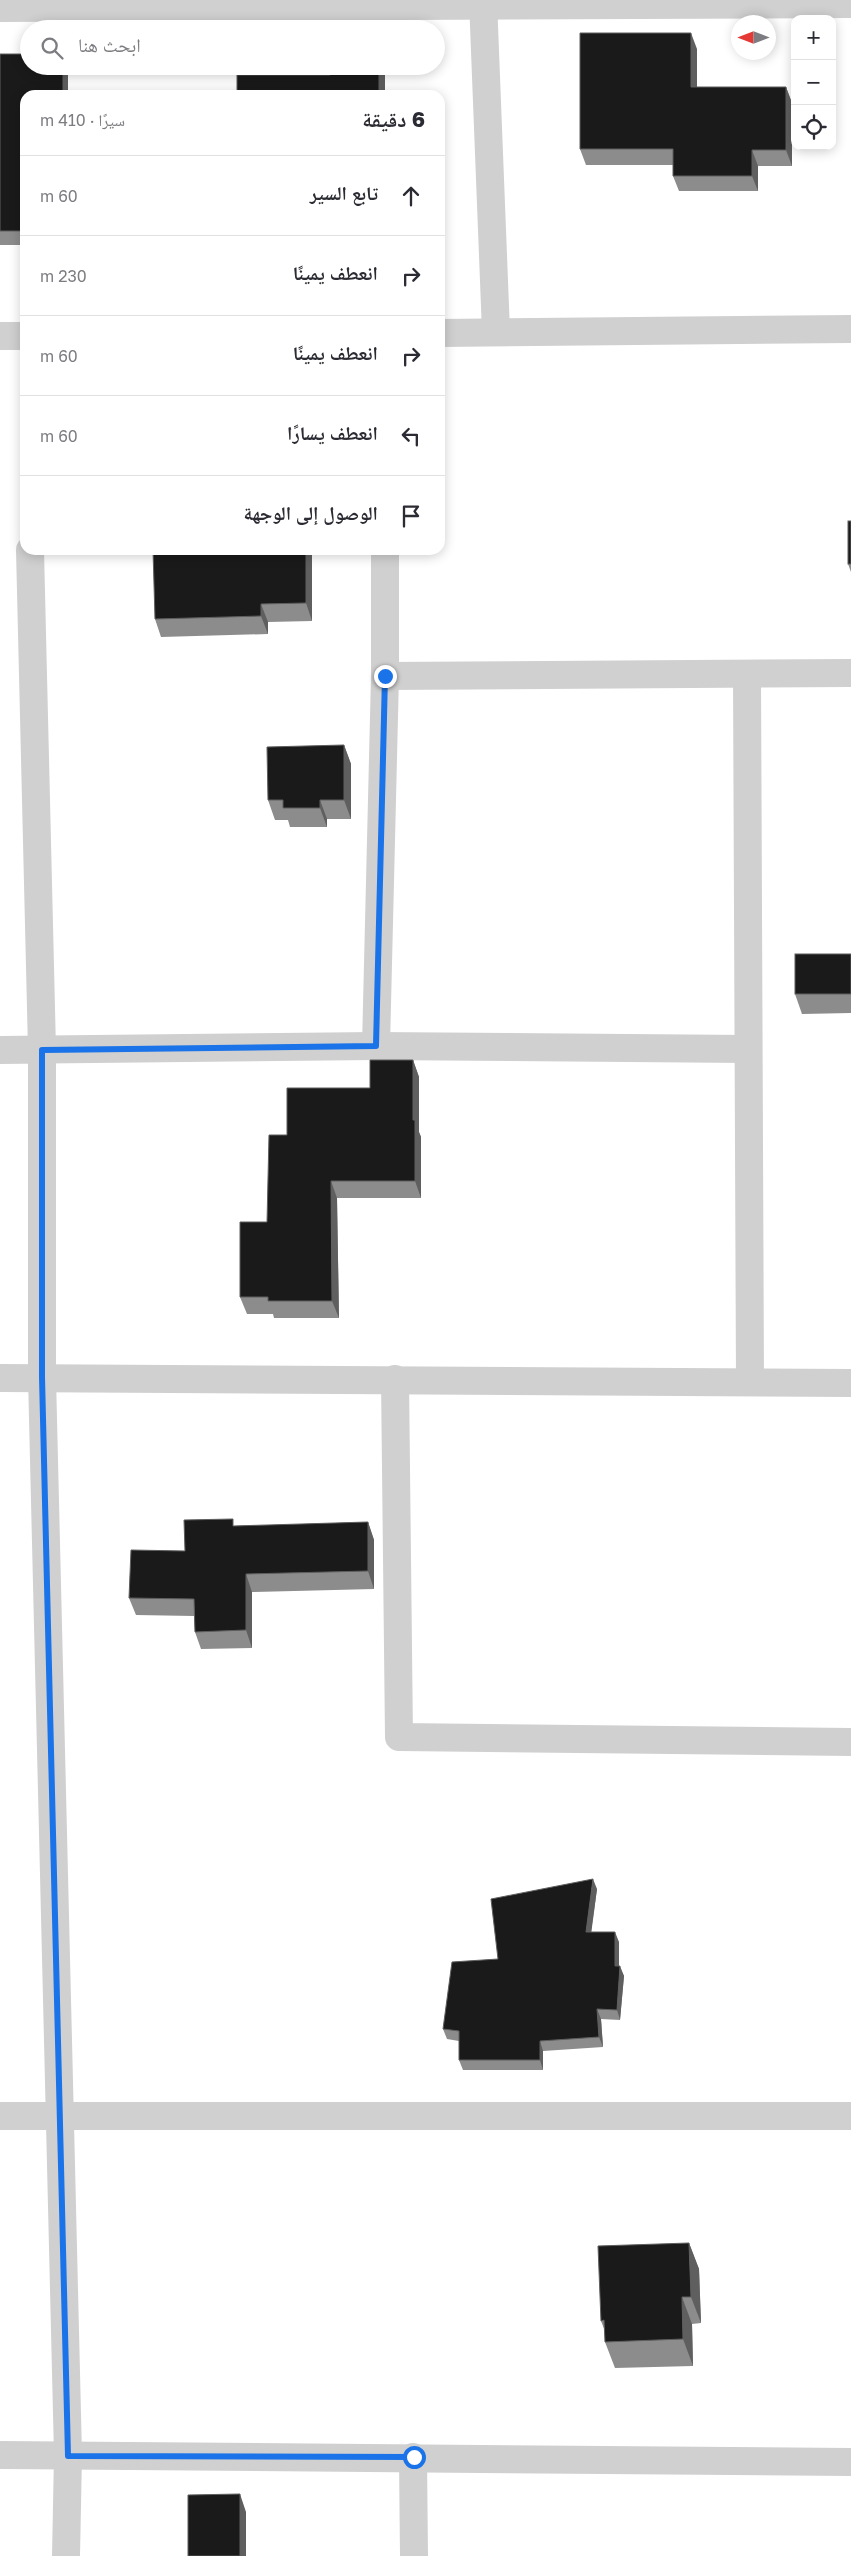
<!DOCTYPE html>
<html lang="ar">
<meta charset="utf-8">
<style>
body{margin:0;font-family:"Golos Text","Noto Naskh Arabic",sans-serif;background:#f7f7f7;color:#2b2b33;direction:rtl}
.controls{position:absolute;right:15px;top:15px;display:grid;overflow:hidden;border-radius:10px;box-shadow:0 2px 12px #0003}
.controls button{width:45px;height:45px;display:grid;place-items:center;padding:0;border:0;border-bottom:1px solid #e1e1e2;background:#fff;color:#2b2b33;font:25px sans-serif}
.compass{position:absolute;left:731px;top:15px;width:45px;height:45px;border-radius:50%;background:#fff;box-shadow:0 2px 12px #0003;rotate:270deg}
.stop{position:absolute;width:15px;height:15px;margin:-11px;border:4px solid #1a73e8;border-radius:50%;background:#fff}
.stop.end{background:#1a73e8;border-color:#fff;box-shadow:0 1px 5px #0008}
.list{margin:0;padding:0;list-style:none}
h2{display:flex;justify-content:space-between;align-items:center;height:65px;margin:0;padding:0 20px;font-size:21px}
h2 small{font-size:16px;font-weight:400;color:#7c7c81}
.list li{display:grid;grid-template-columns:32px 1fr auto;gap:15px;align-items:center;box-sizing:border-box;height:80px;padding:0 20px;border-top:1px solid #e1e1e2}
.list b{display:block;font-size:19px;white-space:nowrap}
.list em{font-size:16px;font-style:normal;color:#7c7c81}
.icon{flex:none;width:28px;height:28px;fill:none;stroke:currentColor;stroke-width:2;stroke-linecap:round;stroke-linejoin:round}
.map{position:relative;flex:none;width:851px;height:2556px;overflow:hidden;direction:ltr}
.search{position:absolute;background:#fff;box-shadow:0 2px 12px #0003;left:20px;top:20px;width:425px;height:55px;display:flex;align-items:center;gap:12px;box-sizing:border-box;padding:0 18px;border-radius:28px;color:#7c7c81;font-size:19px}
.panel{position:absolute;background:#fff;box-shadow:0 2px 12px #0003;left:20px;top:90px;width:425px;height:465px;border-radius:15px;direction:rtl}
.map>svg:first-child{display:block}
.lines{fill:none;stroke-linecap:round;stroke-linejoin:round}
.minor{stroke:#d0d0d0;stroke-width:28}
.wall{fill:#8c8c8c}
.shaded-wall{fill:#5f5f5f}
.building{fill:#1a1a1a;stroke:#5f5f5f}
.route{stroke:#1a73e8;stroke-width:6}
</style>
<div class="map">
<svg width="851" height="2556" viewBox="0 0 851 2556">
<rect width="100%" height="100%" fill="#fff"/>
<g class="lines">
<g class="minor">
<path d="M 483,0 L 496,332"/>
<path d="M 0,8 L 851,4"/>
<path d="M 440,333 L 851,329"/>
<path d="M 0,336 L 25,336"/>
<path d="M 30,550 L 42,1050 L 42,1377 L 68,2455 L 66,2556"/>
<path d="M 747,674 L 750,1382"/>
<path d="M 385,676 L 851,673"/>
<path d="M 376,1046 L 385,676 L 385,550"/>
<path d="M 0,1050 L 376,1046 L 748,1049"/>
<path d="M 0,1378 L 851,1383"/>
<path d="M 395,1379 L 399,1737 L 851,1742"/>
<path d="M 0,2116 L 851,2116"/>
<path d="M 0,2455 L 851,2462"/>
<path d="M 413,2457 L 414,2556"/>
</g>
</g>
<g class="wall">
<path d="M 697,49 L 697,87 L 786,87 L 792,103 L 792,166 L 758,166 L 758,191 L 679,191 L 673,176 L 673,165 L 586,165 L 580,149 Z"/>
<path d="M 0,54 L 68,68 L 68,95 L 25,95 L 25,245 L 0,245 Z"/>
<path d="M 851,521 L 851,572 L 848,564 Z"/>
<path d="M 312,550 L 312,621 L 268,622 L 268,634 L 161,637 L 155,619 Z"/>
<path d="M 344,745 L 351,764 L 351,819 L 327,819 L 327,827 L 290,827 L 288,820 L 275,820 L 268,800 Z"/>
<path d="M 851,954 L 851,1013 L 802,1014 L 795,994 Z"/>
<path d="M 413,1060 L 419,1077 L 419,1132 L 421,1137 L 421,1198 L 337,1198 L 339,1318 L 274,1318 L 273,1314 L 247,1314 L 240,1297 L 267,1222 L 287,1135 L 370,1088 Z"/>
<path d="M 368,1522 L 374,1540 L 374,1589 L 252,1592 L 252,1648 L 201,1649 L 195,1632 L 194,1616 L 136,1615 L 129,1598 L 185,1551 L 236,1526 Z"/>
<path d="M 597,1889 L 591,1932 L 619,1942 L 619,1966 L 624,1976 L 620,2020 L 601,2019 L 603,2047 L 543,2051 L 543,2070 L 463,2070 L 459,2060 L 459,2041 L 447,2039 L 443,2029 L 498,1959 Z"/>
<path d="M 689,2243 L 699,2269 L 701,2323 L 692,2324 L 693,2366 L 615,2368 L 605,2342 L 605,2331 L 601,2321 Z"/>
</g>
<g class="shaded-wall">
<path d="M 691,33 L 697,49 L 697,103 L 691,87 Z"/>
<path d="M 63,66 L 67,66 L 68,68 L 68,95 L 63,95 Z"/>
<rect x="379" y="66" width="6" height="29"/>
<path d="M 786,87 L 792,103 L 792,166 L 786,150 Z"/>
<path d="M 752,150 L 758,166 L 758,191 L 752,176 Z"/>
<path d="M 306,550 L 312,550 L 312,621 L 306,603 Z"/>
<path d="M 261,604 L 268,622 L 268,634 L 261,616 Z"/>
<path d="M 344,745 L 351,764 L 351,819 L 344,800 Z"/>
<path d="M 320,800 L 327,819 L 327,827 L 320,808 Z"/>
<path d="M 413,1060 L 419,1077 L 419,1132 L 421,1137 L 421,1198 L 415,1181 L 413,1120 Z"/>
<path d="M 331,1181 L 337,1198 L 339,1318 L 332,1301 Z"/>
<path d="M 368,1522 L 374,1540 L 374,1589 L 368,1571 Z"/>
<path d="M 246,1574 L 252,1592 L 252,1648 L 246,1630 Z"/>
<path d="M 593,1879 L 597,1889 L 590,1942 L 586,1932 Z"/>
<path d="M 615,1932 L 619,1942 L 619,1976 L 615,1966 Z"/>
<path d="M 620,1966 L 624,1976 L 620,2020 L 617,2010 Z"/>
<path d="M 597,2009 L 601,2019 L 603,2047 L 599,2037 Z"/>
<path d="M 540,2041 L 543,2051 L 543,2070 L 540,2060 Z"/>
<path d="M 689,2243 L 699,2269 L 701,2323 L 691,2297 Z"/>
<path d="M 682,2297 L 692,2324 L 693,2366 L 683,2339 Z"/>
<path d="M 240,2494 L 246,2512 L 246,2556 L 240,2556 Z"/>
</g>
<g class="building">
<path d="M 580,33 L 691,33 L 691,87 L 786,87 L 786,150 L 752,150 L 752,176 L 673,176 L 673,149 L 580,149 Z"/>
<path d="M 0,54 L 29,54 L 29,66 L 63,66 L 63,95 L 25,95 L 25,231 L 0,231 Z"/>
<path d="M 330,66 L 379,66 L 379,95 L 237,95 L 237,75 L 330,75 Z"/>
<rect x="848" y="521" width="3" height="43"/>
<path d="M 153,550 L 306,550 L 306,603 L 261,604 L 261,616 L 155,619 Z"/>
<path d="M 344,745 L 344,800 L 320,800 L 320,808 L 283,808 L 283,800 L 268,800 L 267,747 Z"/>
<rect x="795" y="954" width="56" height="40"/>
<path d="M 370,1060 L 413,1060 L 413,1120 L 415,1120 L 415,1181 L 331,1181 L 332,1301 L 268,1301 L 268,1297 L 240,1297 L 240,1222 L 267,1222 L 269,1135 L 287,1135 L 287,1088 L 370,1088 Z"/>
<path d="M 233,1519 L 233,1526 L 368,1522 L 368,1571 L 246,1574 L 246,1630 L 195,1632 L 194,1599 L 129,1598 L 131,1550 L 185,1551 L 184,1520 Z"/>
<path d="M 593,1879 L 586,1932 L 615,1932 L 615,1966 L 620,1966 L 617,2010 L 597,2009 L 599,2037 L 540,2041 L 540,2060 L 459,2060 L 459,2031 L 443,2029 L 452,1962 L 498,1959 L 491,1899 Z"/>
<path d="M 689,2243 L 691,2297 L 682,2297 L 683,2339 L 605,2342 L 604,2320 L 601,2321 L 598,2246 Z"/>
<path d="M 240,2494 L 240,2556 L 188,2556 L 188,2495 Z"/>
</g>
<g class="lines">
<path class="route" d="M 385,676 L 376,1046 L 42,1050 L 42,1377 L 68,2456 L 414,2457"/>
</g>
</svg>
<div class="controls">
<button>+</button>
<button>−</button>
<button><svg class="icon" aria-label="locate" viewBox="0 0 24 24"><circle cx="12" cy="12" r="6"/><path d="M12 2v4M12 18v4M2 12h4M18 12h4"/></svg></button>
</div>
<svg class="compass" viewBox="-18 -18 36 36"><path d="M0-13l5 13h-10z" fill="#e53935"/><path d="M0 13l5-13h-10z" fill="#7c7c81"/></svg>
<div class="stop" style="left:414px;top:2457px"></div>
<div class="stop end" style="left:385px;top:676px"></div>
<div class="search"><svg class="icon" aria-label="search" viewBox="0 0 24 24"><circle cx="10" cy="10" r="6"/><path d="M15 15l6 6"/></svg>ابحث هنا</div>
<section class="panel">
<h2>6 دقيقة<small>سيرًا · 410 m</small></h2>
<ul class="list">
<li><svg class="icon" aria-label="ahead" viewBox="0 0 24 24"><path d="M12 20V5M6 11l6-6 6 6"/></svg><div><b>تابع السير</b></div><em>60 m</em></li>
<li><svg class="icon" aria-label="right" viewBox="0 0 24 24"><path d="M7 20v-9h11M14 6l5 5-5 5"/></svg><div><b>انعطف يمينًا</b></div><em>230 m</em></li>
<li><svg class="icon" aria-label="right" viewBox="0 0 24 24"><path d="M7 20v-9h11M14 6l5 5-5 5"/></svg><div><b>انعطف يمينًا</b></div><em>60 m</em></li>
<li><svg class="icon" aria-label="left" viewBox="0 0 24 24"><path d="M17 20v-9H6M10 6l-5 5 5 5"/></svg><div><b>انعطف يسارًا</b></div><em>60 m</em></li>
<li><svg class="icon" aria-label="arrive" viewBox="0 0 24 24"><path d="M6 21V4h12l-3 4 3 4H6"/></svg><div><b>الوصول إلى الوجهة</b></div></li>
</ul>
</section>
</div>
